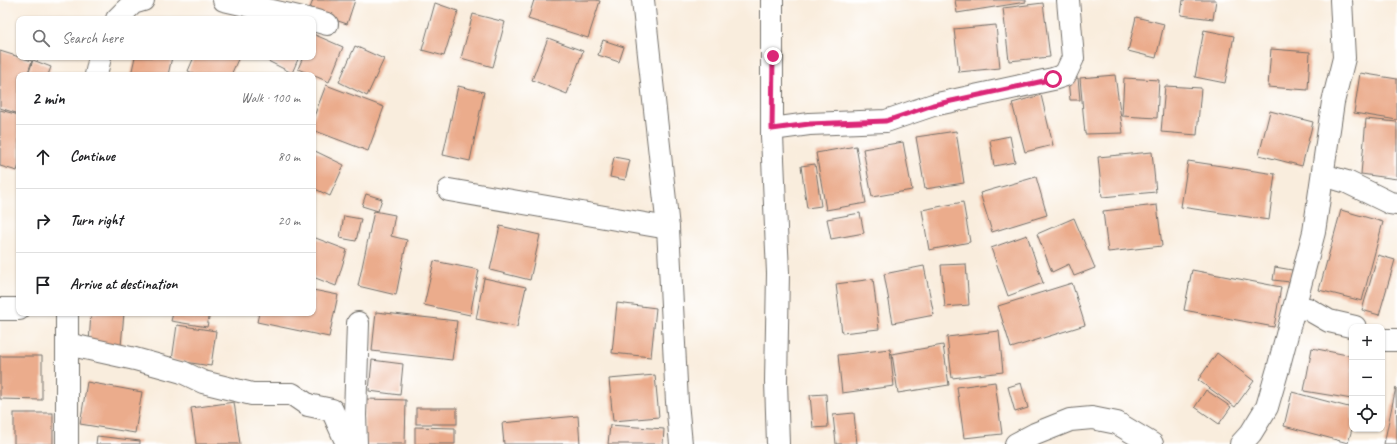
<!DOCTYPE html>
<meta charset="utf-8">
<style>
body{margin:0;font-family:Caveat,sans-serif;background:#f6f6f6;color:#202124}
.controls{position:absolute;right:12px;bottom:12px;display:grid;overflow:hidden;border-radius:8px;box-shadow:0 1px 3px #0004}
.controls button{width:36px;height:36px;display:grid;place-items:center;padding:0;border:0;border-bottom:1px solid #e0e0e0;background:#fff;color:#202124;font:20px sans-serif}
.stop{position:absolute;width:12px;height:12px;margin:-9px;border:3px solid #db2777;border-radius:50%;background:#fff}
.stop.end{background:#db2777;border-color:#fff;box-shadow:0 1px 4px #0008}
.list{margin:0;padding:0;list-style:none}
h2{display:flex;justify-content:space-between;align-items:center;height:52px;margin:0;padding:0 16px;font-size:17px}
h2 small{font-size:13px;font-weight:400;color:#757577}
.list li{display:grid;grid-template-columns:26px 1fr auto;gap:12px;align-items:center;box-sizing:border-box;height:64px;padding:0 16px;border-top:1px solid #e0e0e0}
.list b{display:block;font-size:15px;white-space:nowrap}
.list em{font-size:13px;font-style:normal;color:#757577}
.icon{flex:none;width:22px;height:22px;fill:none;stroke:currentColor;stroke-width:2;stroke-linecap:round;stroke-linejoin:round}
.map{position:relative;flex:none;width:1397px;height:444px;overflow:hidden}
.search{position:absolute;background:#fff;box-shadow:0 1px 3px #0004;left:16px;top:16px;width:300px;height:44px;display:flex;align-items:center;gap:10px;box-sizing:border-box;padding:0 14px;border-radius:8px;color:#757577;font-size:15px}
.panel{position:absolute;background:#fff;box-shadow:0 1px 3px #0004;left:16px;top:72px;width:300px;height:244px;border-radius:8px}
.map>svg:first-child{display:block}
.building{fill:#ebac8c}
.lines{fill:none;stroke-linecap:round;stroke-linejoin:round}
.minor-casing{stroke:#736f69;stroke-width:24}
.minor{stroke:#fff;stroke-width:22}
.route{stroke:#db2777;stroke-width:5}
</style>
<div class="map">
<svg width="1397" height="444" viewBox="0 0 1397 444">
<rect width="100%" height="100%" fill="#fff"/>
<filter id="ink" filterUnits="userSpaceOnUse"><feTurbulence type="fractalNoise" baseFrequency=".025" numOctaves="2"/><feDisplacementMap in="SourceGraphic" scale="8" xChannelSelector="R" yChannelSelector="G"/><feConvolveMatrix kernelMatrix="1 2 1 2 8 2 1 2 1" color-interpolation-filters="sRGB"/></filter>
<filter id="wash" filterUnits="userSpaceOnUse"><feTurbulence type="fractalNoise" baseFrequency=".012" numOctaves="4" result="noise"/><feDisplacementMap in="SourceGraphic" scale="16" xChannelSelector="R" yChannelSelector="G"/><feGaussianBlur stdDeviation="0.9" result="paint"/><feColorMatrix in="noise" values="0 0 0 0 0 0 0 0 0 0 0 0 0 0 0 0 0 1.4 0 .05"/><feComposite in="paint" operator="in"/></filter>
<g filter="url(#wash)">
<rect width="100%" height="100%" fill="#f9eddd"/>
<g id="blocks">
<g class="building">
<path d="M 313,0 L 355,0 L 347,24 L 309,11 Z"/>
<path d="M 534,0 L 596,0 L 600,1 L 588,38 L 528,19 Z"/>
<path d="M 955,0 L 1026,0 L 1026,2 L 957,13 Z"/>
<path d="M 1183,0 L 1216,0 L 1213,19 L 1181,15 Z"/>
<path d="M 435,3 L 458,11 L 444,56 L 422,50 Z"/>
<path d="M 1043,3 L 1050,57 L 1009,61 L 1003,8 Z"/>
<path d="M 473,14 L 505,22 L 493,67 L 461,58 Z"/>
<path d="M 1136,17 L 1164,24 L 1156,58 L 1128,51 Z"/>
<path d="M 996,25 L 1000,68 L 959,72 L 954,29 Z"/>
<path d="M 1204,30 L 1234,36 L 1225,83 L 1195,77 Z"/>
<path d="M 313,34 L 343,47 L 329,82 L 298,69 L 303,57 L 313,57 Z"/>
<path d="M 548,38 L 583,51 L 567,94 L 532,80 Z"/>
<path d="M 603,40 L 624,47 L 619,62 L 598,55 Z"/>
<path d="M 355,46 L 384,59 L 367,96 L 339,82 Z"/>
<path d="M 1271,49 L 1310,52 L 1308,90 L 1268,87 Z"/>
<path d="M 0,51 L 32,61 L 27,75 L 19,75 L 19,114 L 0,108 Z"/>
<path d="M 135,57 L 172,57 L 168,75 L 131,75 Z"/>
<path d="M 194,57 L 239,57 L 231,75 L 197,75 L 188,71 Z"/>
<path d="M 270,57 L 299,57 L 292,73 L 268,61 Z"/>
<path d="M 33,60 L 51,67 L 48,75 L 28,75 Z"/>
<path d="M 1360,73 L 1397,79 L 1397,120 L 1354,113 Z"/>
<path d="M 1115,75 L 1123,133 L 1085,134 L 1080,78 Z"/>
<path d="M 1078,78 L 1080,100 L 1070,100 L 1068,79 Z"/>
<path d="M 1124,78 L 1159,80 L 1157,118 L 1122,116 Z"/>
<path d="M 326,85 L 384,107 L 368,151 L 313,130 L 313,119 Z"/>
<path d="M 458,86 L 484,92 L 470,161 L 443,155 Z"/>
<path d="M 1165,86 L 1201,88 L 1197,135 L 1161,132 Z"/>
<path d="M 1041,95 L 1053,145 L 1025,152 L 1012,103 Z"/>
<path d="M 0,110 L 19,115 L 19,165 L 17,171 L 0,166 Z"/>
<path d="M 1270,111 L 1313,122 L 1302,166 L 1259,155 Z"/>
<path d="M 1366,119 L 1397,122 L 1397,179 L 1361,174 Z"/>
<path d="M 956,131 L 964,183 L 925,189 L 916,137 Z"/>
<path d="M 1010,136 L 1015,162 L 994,166 L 990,140 Z"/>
<path d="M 903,142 L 912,190 L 872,197 L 863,149 Z"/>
<path d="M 856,146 L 866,203 L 826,210 L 816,153 Z"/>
<path d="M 313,150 L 344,165 L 330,196 L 313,188 Z"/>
<path d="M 1152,152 L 1156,192 L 1102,197 L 1098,157 Z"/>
<path d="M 614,157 L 630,160 L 625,180 L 610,177 Z"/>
<path d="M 1188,161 L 1275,174 L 1269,220 L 1181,207 Z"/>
<path d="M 815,164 L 821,206 L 807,208 L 801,166 Z"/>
<path d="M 1036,177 L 1047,215 L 992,232 L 980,193 Z"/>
<path d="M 366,194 L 382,199 L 378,211 L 362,206 Z"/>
<path d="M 963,202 L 970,242 L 929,250 L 922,210 Z"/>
<path d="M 1157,205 L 1162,246 L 1108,252 L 1103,211 Z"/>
<path d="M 1341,210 L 1383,222 L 1362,301 L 1319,290 Z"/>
<path d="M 374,211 L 395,215 L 391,236 L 407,240 L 396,295 L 358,286 Z"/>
<path d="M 860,213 L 864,233 L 831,239 L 827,219 Z"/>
<path d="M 344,216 L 361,219 L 356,241 L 340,238 Z"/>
<path d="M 1074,218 L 1095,268 L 1074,276 L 1069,264 L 1052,272 L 1037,234 Z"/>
<path d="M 500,226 L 540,235 L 530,280 L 490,270 Z"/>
<path d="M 1027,235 L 1043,283 L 1008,296 L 991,248 Z"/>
<path d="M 313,237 L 347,250 L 336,286 L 313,277 Z"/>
<path d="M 1378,255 L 1395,260 L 1379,315 L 1362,310 Z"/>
<path d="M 434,261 L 479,270 L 470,315 L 424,305 Z"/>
<path d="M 966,264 L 969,305 L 945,307 L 941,265 Z"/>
<path d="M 924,266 L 934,315 L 893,323 L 884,274 Z"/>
<path d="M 1275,267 L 1292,270 L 1290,282 L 1273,280 Z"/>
<path d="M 1192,270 L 1281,287 L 1274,327 L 1184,310 Z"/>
<path d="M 484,278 L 526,287 L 517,327 L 476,319 Z"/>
<path d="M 873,279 L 879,329 L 842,333 L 836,284 Z"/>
<path d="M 1072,283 L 1085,325 L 1011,348 L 998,306 Z"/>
<path d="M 313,290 L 338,295 L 329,337 L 257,322 L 259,313 L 313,313 Z"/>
<path d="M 617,303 L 656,308 L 651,357 L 612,353 Z"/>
<path d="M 376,312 L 457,321 L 452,360 L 372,351 Z"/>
<path d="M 91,313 L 124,313 L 121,346 L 89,343 Z"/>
<path d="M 173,313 L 210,313 L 207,327 L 171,321 Z"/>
<path d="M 177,325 L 216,331 L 211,366 L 172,360 Z"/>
<path d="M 999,331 L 1003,372 L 952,378 L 947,337 Z"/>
<path d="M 943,345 L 949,385 L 898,393 L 892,354 Z"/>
<path d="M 1312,348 L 1352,356 L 1352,399 L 1304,391 Z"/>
<path d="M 890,349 L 894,386 L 842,393 L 838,355 Z"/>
<path d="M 1217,353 L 1254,381 L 1235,407 L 1198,380 Z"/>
<path d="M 0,356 L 42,356 L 42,400 L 0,399 Z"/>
<path d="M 372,360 L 403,364 L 400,395 L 369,391 Z"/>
<path d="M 655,375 L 659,417 L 613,421 L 609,379 Z"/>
<path d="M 87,382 L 142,392 L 135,433 L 80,424 Z"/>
<path d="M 995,382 L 1002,434 L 964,438 L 957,387 Z"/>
<path d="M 1021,383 L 1028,408 L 1015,412 L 1008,387 Z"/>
<path d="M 1396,387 L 1397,444 L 1384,444 Z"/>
<path d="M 1206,390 L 1231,407 L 1219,424 L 1195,407 Z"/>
<path d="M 1292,392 L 1352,408 L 1352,429 L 1348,443 L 1284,426 Z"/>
<path d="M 826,394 L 828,427 L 813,428 L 810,395 Z"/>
<path d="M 365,399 L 406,400 L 405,444 L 364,444 Z"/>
<path d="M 234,402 L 240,444 L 196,444 L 191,408 Z"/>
<rect x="416" y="408" width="41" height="16"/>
<rect x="14" y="413" width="39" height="31"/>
<path d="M 854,413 L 857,444 L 836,444 L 833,415 Z"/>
<path d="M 578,416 L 580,444 L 504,444 L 502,423 Z"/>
<path d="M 610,425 L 664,429 L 663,444 L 608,444 Z"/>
<path d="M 415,427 L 455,428 L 455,444 L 415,444 Z"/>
<path d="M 97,436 L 140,441 L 140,444 L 96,444 Z"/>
</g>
</g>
</g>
<g filter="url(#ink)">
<use href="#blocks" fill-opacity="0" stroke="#736f69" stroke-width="1"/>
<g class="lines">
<g class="minor-casing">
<g id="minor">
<path d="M 224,0 L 307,19"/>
<path d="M 643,0 L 668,228 L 677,402 L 681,444"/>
<path d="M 772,0 L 772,136 L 778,273 L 776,381 L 778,444"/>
<path d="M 117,19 L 133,3 L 143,0"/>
<path d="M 313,20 L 327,24"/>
<path d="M 96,75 L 100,57"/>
<path d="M 772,129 L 809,124 L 886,121 L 933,105 L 1053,79 L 1065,75 L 1073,58 L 1068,0"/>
<path d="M 1323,175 L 1347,182 L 1390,203 L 1397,204"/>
<path d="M 449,190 L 668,228"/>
<path d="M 1294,308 L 1308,309 L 1329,321 L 1355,327"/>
<path d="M 0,309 L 19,309"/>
<path d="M 1382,340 L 1397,340"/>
<path d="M 67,344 L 135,359 L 182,372 L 203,382 L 252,394 L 292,394 L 308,405 L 332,410 L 345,439 L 353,444"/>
<path d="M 67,444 L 67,313"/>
<path d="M 356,444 L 355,415 L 358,323"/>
<path d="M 1016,444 L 1035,434 L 1070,420 L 1092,418 L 1117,423 L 1152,444"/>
<path d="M 1241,444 L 1251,433 L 1267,407 L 1278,369 L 1314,232 L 1333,102 L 1344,58 L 1341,0"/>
</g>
</g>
<use href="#minor" class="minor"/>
</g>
</g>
<g class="lines" filter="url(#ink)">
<path class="route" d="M 773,56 L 772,129 L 809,124 L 886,121 L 933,105 L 1053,79"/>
</g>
</svg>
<div class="controls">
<button>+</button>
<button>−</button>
<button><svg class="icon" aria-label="locate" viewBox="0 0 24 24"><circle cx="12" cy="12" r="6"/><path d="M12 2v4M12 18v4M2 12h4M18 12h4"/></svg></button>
</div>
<div class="stop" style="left:1053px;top:79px"></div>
<div class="stop end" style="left:773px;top:56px"></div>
<div class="search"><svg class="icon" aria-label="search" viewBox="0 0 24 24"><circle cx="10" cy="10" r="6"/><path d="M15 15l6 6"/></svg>Search here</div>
<section class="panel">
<h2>2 min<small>Walk · 100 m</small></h2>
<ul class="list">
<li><svg class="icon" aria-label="ahead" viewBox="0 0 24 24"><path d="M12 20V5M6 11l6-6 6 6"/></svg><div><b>Continue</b></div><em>80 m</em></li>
<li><svg class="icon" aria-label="right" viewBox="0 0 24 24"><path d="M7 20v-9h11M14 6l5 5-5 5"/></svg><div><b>Turn right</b></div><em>20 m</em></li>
<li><svg class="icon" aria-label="arrive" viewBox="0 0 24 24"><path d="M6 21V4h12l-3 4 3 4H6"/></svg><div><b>Arrive at destination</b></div></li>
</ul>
</section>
</div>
